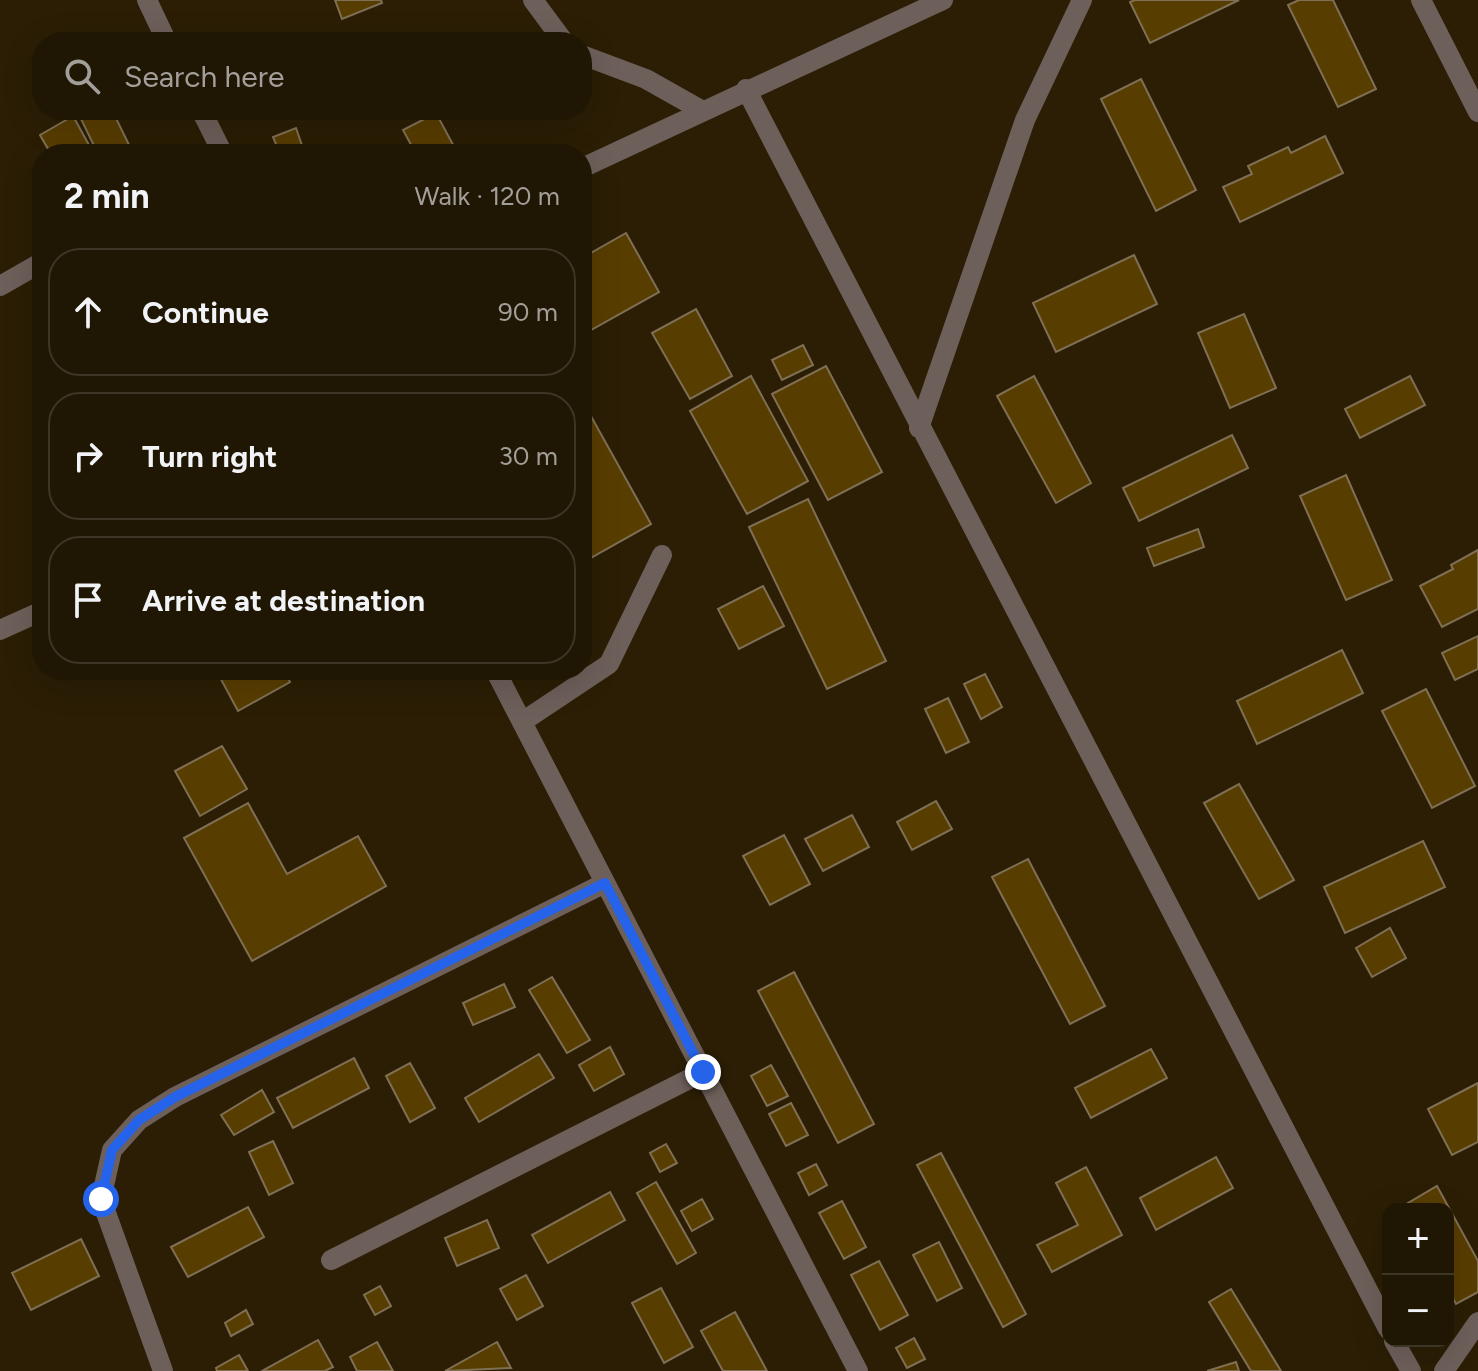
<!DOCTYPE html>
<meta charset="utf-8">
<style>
body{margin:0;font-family:Figtree,sans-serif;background:#281f0e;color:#f1f3f6}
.controls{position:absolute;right:24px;bottom:24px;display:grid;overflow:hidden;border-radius:16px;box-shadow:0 8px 32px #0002}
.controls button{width:72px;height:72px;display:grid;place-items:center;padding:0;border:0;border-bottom:2px solid #3d3526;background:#201604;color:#f1f3f6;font:40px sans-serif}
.stop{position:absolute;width:24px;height:24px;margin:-18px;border:6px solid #2563eb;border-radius:50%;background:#fff}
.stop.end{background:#2563eb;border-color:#fff;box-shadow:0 2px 8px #0008}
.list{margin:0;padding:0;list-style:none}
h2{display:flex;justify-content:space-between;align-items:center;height:104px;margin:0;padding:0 32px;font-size:34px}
h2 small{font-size:26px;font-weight:400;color:#a29f9a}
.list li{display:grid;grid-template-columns:52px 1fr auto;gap:24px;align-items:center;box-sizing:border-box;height:128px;margin:0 16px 16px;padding:0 16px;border:2px solid #3d3526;border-radius:32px}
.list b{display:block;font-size:30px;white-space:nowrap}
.list em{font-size:26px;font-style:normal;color:#a29f9a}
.icon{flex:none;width:44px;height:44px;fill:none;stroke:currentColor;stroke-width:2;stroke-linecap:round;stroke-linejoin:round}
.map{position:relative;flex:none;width:1478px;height:1371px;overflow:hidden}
.search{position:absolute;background:#201604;box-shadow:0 8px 32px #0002;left:32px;top:32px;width:560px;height:88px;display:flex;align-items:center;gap:20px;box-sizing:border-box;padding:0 28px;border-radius:32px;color:#a29f9a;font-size:30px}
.panel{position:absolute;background:#201604;box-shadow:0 8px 32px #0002;left:32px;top:144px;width:560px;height:536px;border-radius:32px}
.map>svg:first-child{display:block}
.building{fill:#583d00;stroke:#7f7055;stroke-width:2}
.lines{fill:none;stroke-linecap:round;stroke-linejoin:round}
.lane{stroke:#6d5f5a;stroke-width:20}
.street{stroke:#6d5f5a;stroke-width:20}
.route{stroke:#2563eb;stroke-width:10}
</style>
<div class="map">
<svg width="1478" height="1371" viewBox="0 0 1478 1371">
<rect width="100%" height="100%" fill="#2b1e05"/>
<g class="building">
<path d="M 335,0 L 381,0 L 382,3 L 342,19 Z"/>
<path d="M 1135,0 L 1239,0 L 1150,43 L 1130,2 Z"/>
<path d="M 1299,0 L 1333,0 L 1376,89 L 1338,107 L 1288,5 Z"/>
<path d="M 1141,79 L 1196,190 L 1156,211 L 1101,99 Z"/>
<path d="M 99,110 L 112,110 L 133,153 L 98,154 L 81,119 Z"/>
<path d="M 436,113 L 458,154 L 416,154 L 403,130 Z"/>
<path d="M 73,116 L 94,154 L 51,154 L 40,135 Z"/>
<path d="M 296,128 L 305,154 L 280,154 L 273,137 Z"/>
<path d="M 1325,136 L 1343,173 L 1240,222 L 1223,187 L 1252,174 L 1248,166 L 1288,147 L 1291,153 Z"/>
<path d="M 626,233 L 659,292 L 582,335 L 582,258 Z"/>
<path d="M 1134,255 L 1157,304 L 1056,352 L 1033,303 Z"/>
<path d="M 696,309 L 732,376 L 690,399 L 652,333 Z"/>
<path d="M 1244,314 L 1276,388 L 1230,408 L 1198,333 Z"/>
<path d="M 803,345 L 813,365 L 782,380 L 772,360 Z"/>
<path d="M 826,366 L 882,472 L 828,500 L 772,394 Z"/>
<path d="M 751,376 L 808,481 L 747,514 L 690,411 Z"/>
<path d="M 1034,376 L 1091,483 L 1056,503 L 997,396 Z"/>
<path d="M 1410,376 L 1425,405 L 1360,438 L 1345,409 Z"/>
<path d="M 582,400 L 651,524 L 587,560 L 582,550 Z"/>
<path d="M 1232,435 L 1248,468 L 1139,521 L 1123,488 Z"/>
<path d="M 1346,475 L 1392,580 L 1346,600 L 1300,496 Z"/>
<path d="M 808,499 L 886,661 L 827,689 L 749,527 Z"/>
<path d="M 1198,529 L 1204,547 L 1154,566 L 1147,548 Z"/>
<path d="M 1478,550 L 1478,609 L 1442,627 L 1420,586 L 1453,569 L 1451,565 Z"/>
<path d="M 763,586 L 784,626 L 739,649 L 718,609 Z"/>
<path d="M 1478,636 L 1478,669 L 1455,680 L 1442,653 Z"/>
<path d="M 1342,650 L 1363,693 L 1257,744 L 1237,701 Z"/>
<path d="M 216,670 L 284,670 L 290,682 L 238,711 Z"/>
<path d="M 985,674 L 1002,707 L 981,719 L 964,684 Z"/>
<path d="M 1426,689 L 1475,786 L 1432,808 L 1382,711 Z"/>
<path d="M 948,698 L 969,742 L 946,753 L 925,709 Z"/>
<path d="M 222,746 L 247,789 L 200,816 L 175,771 Z"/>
<path d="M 1239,784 L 1294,880 L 1259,899 L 1204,803 Z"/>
<path d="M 936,801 L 952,829 L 912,850 L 897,822 Z"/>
<path d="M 248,803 L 287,874 L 358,836 L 386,886 L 252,961 L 184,838 Z"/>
<path d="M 852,815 L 869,847 L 823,871 L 805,839 Z"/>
<path d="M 784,835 L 810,884 L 770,905 L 743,856 Z"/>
<path d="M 1423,841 L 1445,887 L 1345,933 L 1324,887 Z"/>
<path d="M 1028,859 L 1105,1006 L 1070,1024 L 992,877 Z"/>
<path d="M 1390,928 L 1406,958 L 1372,977 L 1356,948 Z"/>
<path d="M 794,972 L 874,1124 L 838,1143 L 758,991 Z"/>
<path d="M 552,977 L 590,1040 L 567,1053 L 529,990 Z"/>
<path d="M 504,984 L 515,1007 L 473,1025 L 463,1003 Z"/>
<path d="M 610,1047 L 624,1074 L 594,1091 L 579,1065 Z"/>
<path d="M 1151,1049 L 1167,1078 L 1091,1118 L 1075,1088 Z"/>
<path d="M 539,1054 L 554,1078 L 479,1122 L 465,1098 Z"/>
<path d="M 354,1058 L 369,1088 L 293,1128 L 277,1098 Z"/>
<path d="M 410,1063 L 435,1108 L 410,1122 L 386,1076 Z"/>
<path d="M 771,1065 L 788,1096 L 767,1106 L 751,1076 Z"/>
<path d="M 1478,1083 L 1478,1142 L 1452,1155 L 1428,1109 Z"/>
<path d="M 262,1090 L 274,1112 L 234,1135 L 221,1115 Z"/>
<path d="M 791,1103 L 808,1135 L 786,1146 L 769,1114 Z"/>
<path d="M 273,1141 L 293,1183 L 269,1195 L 249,1152 Z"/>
<path d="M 666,1144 L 677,1163 L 660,1172 L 650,1153 Z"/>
<path d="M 941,1153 L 1026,1314 L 1003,1327 L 917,1165 Z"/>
<path d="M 1216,1157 L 1233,1188 L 1156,1230 L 1140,1198 Z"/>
<path d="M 816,1164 L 827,1185 L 809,1195 L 798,1173 Z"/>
<path d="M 1086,1167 L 1122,1235 L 1052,1272 L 1037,1245 L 1078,1225 L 1056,1183 Z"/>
<path d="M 656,1182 L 696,1253 L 677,1264 L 637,1193 Z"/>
<path d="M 1437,1186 L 1478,1261 L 1478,1292 L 1456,1304 L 1448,1289 L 1448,1209 L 1404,1209 L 1403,1206 Z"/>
<path d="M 610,1192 L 625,1220 L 548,1263 L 532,1235 Z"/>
<path d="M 702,1199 L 713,1219 L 692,1231 L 681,1211 Z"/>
<path d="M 842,1201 L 866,1247 L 844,1259 L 819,1213 Z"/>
<path d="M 248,1207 L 264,1237 L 188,1277 L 171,1247 Z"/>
<path d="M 487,1220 L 499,1248 L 457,1266 L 445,1238 Z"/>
<path d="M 81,1239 L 99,1276 L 31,1310 L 12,1273 Z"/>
<path d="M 939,1242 L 962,1288 L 937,1301 L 913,1255 Z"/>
<path d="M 879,1261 L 908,1315 L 880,1330 L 851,1275 Z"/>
<path d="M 526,1275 L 543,1306 L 517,1320 L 500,1289 Z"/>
<path d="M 380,1286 L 391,1306 L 375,1315 L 364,1295 Z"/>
<path d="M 661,1288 L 693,1347 L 664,1363 L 632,1303 Z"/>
<path d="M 1231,1289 L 1281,1371 L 1251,1371 L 1209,1302 Z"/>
<path d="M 246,1310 L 253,1324 L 231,1336 L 225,1323 Z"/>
<path d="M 735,1312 L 767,1371 L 723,1371 L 701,1331 Z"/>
<path d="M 914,1338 L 925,1359 L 907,1368 L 896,1348 Z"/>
<path d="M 318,1340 L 333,1367 L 325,1371 L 262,1371 Z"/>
<path d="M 377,1342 L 393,1371 L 357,1371 L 350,1357 Z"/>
<path d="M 497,1342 L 511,1368 L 445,1371 Z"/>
<path d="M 239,1355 L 248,1371 L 217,1371 L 216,1368 Z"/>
<path d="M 1236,1362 L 1239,1371 L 1207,1371 Z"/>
</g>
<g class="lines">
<g class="lane">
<path d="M 533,0 L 564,42"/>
<path d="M 582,55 L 646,79 L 701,110"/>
<path d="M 522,722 L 609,664 L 662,555"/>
</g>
<g class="street">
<path d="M 147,0 L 167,42"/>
<path d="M 1421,0 L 1478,112"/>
<path d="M 746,89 L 1388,1329"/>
<path d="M 201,110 L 223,154"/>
<path d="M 582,168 L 943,0"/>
<path d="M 0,286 L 42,262"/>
<path d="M 919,428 L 1025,120 L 1082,0"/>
<path d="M 0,630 L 42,611"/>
<path d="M 495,670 L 858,1371"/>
<path d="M 331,1260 L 703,1072"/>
<path d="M 1394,1341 L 1411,1371"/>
<path d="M 163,1371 L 101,1199 L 112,1150 L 139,1120 L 175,1097 L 605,883"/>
<path d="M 1444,1371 L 1478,1322"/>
</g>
</g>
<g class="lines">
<path class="route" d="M 101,1199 L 112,1150 L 139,1120 L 175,1097 L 605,883 L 703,1072"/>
</g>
</svg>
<div class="controls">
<button>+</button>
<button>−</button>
</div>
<div class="stop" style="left:101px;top:1199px"></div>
<div class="stop end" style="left:703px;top:1072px"></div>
<div class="search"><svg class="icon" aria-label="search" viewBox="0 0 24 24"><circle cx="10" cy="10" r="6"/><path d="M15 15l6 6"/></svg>Search here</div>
<section class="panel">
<h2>2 min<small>Walk · 120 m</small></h2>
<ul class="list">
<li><svg class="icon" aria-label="ahead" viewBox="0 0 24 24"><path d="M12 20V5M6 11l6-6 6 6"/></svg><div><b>Continue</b></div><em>90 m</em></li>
<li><svg class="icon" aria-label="right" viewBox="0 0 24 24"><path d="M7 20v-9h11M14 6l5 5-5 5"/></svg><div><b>Turn right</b></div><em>30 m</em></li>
<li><svg class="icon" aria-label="arrive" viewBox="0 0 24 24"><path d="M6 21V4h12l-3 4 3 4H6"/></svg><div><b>Arrive at destination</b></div></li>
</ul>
</section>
</div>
